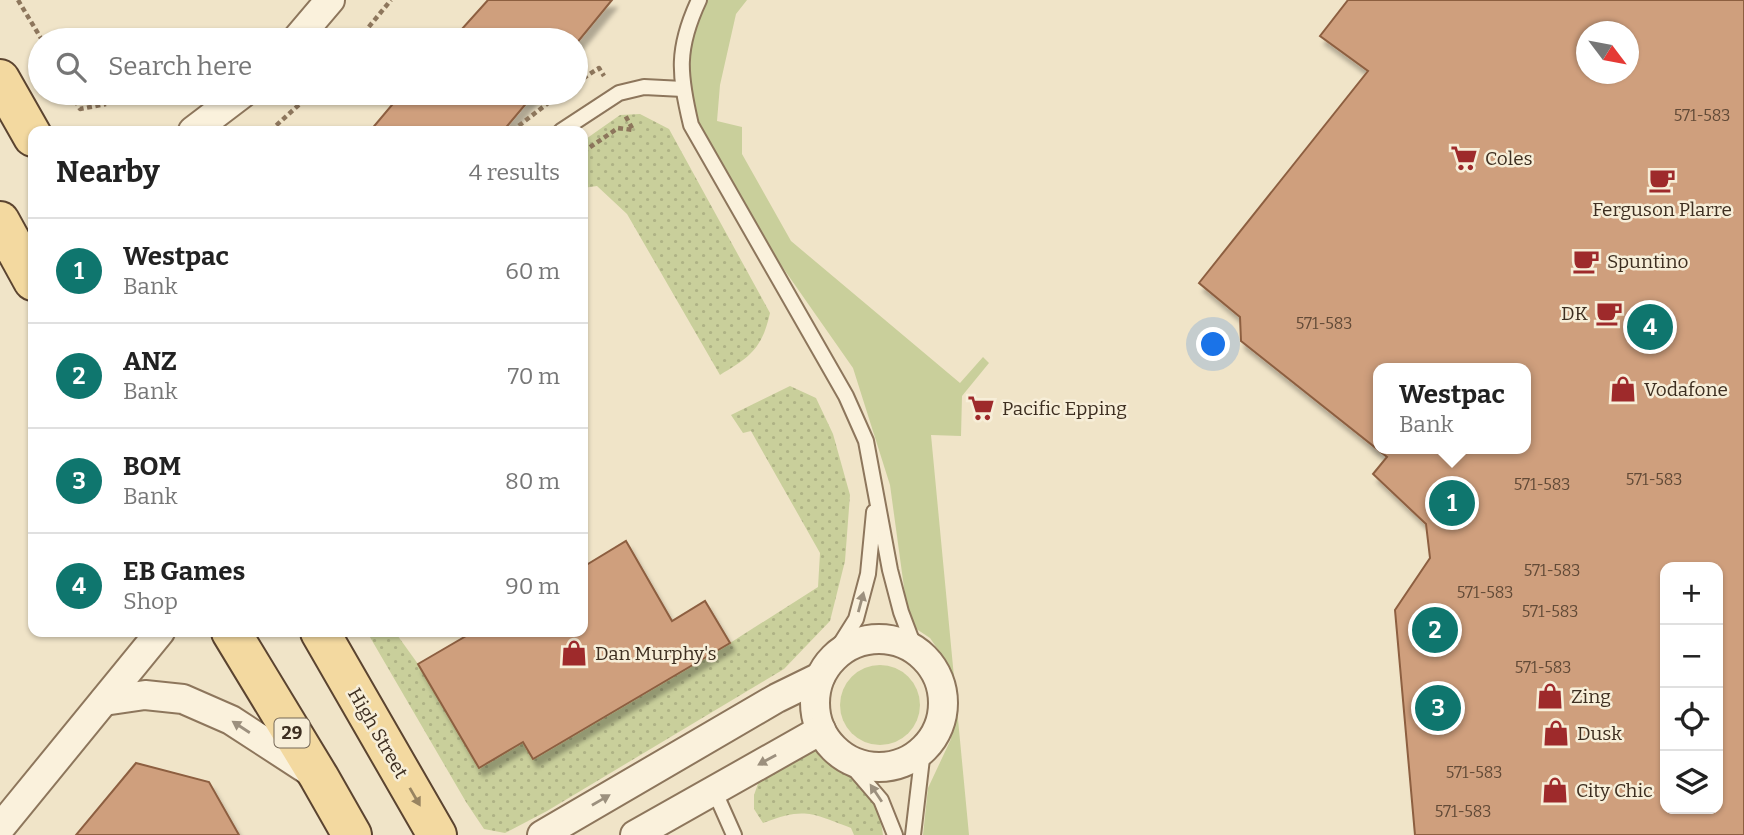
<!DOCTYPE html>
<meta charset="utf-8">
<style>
body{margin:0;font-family:Bitter,serif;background:#f6f6f6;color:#222}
.controls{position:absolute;right:21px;bottom:21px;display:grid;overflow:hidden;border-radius:14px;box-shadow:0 2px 5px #0004}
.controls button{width:63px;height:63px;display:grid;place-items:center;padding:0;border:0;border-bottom:2px solid #e0e0e0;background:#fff;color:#222;font:35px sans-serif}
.compass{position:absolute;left:1576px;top:21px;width:63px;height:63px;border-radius:50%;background:#fff;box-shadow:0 2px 5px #0004;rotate:122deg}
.you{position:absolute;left:1214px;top:345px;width:24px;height:24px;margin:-18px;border:5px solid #fff;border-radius:50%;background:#1a73e8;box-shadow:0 0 0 10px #1a73e833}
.badge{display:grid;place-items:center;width:46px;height:46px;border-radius:50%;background:#0f766e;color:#fff;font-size:23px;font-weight:700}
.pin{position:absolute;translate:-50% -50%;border:4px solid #fff;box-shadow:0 2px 7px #0006}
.popup{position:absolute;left:1373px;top:363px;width:158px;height:91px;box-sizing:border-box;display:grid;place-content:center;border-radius:14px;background:#fff;filter:drop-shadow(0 2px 5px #0005);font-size:23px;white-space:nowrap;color:#767676}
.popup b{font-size:26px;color:#222}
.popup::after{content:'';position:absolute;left:50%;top:100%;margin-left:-14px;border:14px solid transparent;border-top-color:#fff}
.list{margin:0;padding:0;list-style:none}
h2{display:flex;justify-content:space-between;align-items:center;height:91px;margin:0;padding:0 28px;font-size:30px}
h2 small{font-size:23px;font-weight:400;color:#767676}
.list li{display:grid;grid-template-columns:46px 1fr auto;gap:21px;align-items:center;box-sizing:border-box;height:105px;padding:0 28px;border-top:2px solid #e0e0e0}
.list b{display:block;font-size:26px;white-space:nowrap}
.list p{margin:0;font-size:23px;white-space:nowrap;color:#767676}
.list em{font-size:23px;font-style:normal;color:#767676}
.icon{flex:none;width:38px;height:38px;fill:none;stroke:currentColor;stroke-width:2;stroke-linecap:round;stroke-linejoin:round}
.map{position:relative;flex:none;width:1744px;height:835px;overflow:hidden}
.search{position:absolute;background:#fff;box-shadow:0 2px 5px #0004;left:28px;top:28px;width:560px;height:77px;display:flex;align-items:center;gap:18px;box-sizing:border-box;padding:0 24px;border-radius:38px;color:#767676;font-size:26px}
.panel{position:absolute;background:#fff;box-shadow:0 2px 5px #0004;left:28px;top:126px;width:560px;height:511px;border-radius:14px}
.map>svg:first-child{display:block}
.green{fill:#c9cf9b}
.garden{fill:url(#garden-dots)}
.building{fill:#cf9f7d;stroke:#8d5f41;stroke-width:2;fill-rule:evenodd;filter:url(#shadow)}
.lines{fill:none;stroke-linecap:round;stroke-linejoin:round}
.lane-casing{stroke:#8d765c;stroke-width:18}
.street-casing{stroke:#8d765c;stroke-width:32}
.primary-casing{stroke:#5b4430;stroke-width:42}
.path{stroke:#8d765c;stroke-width:4.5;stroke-dasharray:5 3.5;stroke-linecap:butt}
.lane{stroke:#faf1dc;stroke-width:14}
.street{stroke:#faf1dc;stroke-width:28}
.primary{stroke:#f3d9a0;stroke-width:38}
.oneway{fill:#9c907e}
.oneway2{fill:#988460}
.labels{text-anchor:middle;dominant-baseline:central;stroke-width:5;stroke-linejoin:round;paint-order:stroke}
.number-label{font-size:16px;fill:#624a37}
.shield{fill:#f7eed8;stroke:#756857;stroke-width:2}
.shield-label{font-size:18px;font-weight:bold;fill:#3d2e20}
.poi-label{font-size:19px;fill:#3d2e20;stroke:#f7eed8;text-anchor:start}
.street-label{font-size:19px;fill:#3d2e20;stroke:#f7eed8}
</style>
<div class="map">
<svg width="1744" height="835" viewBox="0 0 1744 835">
<defs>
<pattern id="garden-dots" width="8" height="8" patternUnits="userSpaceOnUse" patternTransform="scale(1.75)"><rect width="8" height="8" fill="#c9cf9b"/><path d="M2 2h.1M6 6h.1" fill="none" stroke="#aeb285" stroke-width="1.8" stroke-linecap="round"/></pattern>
<filter id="shadow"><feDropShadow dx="4.5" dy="8" stdDeviation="2" flood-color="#0004"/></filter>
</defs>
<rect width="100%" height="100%" fill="#f0e4c8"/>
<g class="green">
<path d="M 707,0 L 747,0 L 736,14 L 720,85 L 717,121 L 742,127 L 742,154 L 791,241 L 960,383 L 983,357 L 989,363 L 962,396 L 961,436 L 931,435 L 969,835 L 923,835 L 928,788 L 951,739 L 951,701 L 947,663 L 930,638 L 909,624 L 890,485 L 853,368 L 718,175 L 683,89 L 691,18 Z"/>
<circle cx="880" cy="705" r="40"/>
</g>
<g class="garden">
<path d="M 640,114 L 669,129 L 770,313 C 762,349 750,357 720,375 L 627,214 L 597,186 L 583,188 L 583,141 L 620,115 Z"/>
<path d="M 790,386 L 816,398 L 833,434 L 850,495 L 845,561 L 830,621 L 784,669 L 547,811 L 505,833 L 484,829 L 466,802 L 367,632 L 395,632 L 418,664 L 479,768 L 523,742 L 533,759 L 730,643 L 818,587 L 820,553 L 751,431 L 743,433 L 731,415 Z"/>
<path d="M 799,745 L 832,748 L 845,758 L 879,809 L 883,835 L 854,835 L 851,828 C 811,813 805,807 763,823 L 754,809 L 754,795 L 765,764 Z"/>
</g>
<g class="building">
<path d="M 488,0 L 612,0 L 576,44 L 576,40 L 452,40 Z"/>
<path d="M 1348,0 L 1744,0 L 1744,835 L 1415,835 L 1395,610 L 1430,558 L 1426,524 L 1373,474 L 1387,457 L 1241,341 L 1240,317 L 1199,283 L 1368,71 L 1320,36 ZM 1586,32 L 1628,32 L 1628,74 L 1586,74 ZM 1378,368 L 1526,368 L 1526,449 L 1378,449 ZM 1665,567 L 1718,567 L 1718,809 L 1665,809 Z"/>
<path d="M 402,93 L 535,93 L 503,131 L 370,131 Z"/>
<path d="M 626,541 L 672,621 L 705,601 L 730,643 L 533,759 L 523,742 L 479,768 L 418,664 L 473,632 L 583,632 L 583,567 Z"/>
<path d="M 136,763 L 209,782 L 239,835 L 76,835 Z"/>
</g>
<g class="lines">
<g class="lane-casing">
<g id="lane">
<path d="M 699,0 C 676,49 679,74 691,125 L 846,396 L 866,441 L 890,570 L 901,612 L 915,649"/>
<path d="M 561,131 L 619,93 L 644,87 L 683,89"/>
<path d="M 829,662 L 856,619 L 868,574 L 874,512"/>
<path d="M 845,758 L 881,800 L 895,835"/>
<path d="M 714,790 L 734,835"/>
<path d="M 913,835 L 923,750"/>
</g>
</g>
<g class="street-casing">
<g id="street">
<path d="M 296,40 L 330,0"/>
<path d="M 193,131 L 243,93"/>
<circle cx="879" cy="703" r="64"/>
<path d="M 104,701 L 145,695 L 183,699 L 231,720 L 314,774"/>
<path d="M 0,828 L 160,632"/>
<path d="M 542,835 L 777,698 L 820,677"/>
<path d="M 635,835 L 821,730"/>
</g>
</g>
<g class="primary-casing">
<g id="primary">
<path d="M 0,79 L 33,137"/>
<path d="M 0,221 L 33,281"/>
<path d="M 231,632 L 319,777 L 352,835"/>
<path d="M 320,632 L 437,835"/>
</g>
</g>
<g class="path">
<path d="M 18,0 L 42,40"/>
<path d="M 358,40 L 391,0"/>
<path d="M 576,83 L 599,68 L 604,76"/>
<path d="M 71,93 L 80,109 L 106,104"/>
<path d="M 270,131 L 312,93"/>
<path d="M 512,131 L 561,93"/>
<path d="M 583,152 L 618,128 L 633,130 L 625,115"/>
</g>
<use href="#lane" class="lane"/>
<use href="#street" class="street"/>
<use href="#primary" class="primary"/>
</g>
<defs><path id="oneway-solid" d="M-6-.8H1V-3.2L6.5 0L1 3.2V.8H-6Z" transform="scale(1.75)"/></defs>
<g class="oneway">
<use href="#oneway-solid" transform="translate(861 602) rotate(-75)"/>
<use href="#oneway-solid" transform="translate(241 727) rotate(-147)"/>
<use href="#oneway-solid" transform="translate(767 760) rotate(151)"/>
<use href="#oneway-solid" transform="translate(876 793) rotate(-124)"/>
<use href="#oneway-solid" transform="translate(601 800) rotate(-30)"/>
</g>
<use class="oneway2" href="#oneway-solid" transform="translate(415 797) rotate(60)"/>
<defs>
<g id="supermarket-bare" transform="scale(2.1)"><path d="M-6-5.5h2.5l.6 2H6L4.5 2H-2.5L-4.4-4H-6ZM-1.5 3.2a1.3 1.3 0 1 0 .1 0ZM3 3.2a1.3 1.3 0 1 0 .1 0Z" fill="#9e2a2b" stroke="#f7eed8" stroke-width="2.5" paint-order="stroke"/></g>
<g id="cafe-bare" transform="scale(2.1)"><path d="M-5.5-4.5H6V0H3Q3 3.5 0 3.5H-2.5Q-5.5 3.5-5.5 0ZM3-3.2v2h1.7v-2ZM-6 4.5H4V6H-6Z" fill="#9e2a2b" stroke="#f7eed8" stroke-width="2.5" paint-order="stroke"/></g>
<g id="shop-bare" transform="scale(2.1)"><path d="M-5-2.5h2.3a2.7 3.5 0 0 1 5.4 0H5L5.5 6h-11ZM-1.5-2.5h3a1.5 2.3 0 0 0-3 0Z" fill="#9e2a2b" stroke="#f7eed8" stroke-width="2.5" paint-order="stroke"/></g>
</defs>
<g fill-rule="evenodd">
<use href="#supermarket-bare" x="1464" y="158"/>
<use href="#cafe-bare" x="1662" y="180"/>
<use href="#cafe-bare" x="1586" y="261"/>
<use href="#cafe-bare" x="1609" y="313"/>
<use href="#shop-bare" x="1623" y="389"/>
<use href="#supermarket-bare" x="981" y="408"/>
<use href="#shop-bare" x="574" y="653"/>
<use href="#shop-bare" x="1550" y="696"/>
<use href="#shop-bare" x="1556" y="733"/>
<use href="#shop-bare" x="1555" y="790"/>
</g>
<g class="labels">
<g class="number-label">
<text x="1702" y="115">571-583</text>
<text x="1324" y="323">571-583</text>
<text x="1654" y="479">571-583</text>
<text x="1542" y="484">571-583</text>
<text x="1552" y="570">571-583</text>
<text x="1485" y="592">571-583</text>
<text x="1550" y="611">571-583</text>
<text x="1543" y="667">571-583</text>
<text x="1474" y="772">571-583</text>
<text x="1463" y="811">571-583</text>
</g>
<rect class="shield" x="274.5" y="718.5" width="35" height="29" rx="5"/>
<g class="shield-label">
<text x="292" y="733">29</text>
</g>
<g class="poi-label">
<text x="1485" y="158">Coles</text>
<text x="1662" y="209" text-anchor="middle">Ferguson Plarre</text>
<text x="1607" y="261">Spuntino</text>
<text x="1588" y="313" text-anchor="end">DK</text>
<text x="1644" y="389">Vodafone</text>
<text x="1002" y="408">Pacific Epping</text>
<text x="595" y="653">Dan Murphy's</text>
<text x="1571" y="696">Zing</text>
<text x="1577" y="733">Dusk</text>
<text x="1576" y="790">City Chic</text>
</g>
<g class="street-label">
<text transform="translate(378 733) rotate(60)">High Street</text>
</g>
</g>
</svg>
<div class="controls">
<button>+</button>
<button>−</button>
<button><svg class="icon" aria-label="locate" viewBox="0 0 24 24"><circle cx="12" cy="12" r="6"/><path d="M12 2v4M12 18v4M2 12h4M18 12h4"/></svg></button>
<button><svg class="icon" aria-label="layers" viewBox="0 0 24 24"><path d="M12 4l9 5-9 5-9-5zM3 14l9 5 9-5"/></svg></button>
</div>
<svg class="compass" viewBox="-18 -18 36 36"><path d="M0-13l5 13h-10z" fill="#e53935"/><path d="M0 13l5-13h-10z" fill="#767676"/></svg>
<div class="you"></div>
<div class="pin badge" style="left:1452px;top:503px">1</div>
<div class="popup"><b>Westpac</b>Bank</div>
<div class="pin badge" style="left:1435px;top:630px">2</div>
<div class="pin badge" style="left:1438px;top:708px">3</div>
<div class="pin badge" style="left:1650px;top:327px">4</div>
<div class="search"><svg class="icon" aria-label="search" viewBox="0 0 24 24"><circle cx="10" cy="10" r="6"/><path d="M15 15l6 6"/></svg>Search here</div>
<section class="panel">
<h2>Nearby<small>4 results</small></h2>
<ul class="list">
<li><span class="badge">1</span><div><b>Westpac</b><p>Bank</p></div><em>60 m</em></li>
<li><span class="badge">2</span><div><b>ANZ</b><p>Bank</p></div><em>70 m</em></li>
<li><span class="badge">3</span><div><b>BOM</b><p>Bank</p></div><em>80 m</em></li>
<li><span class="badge">4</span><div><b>EB Games</b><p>Shop</p></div><em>90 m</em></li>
</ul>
</section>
</div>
